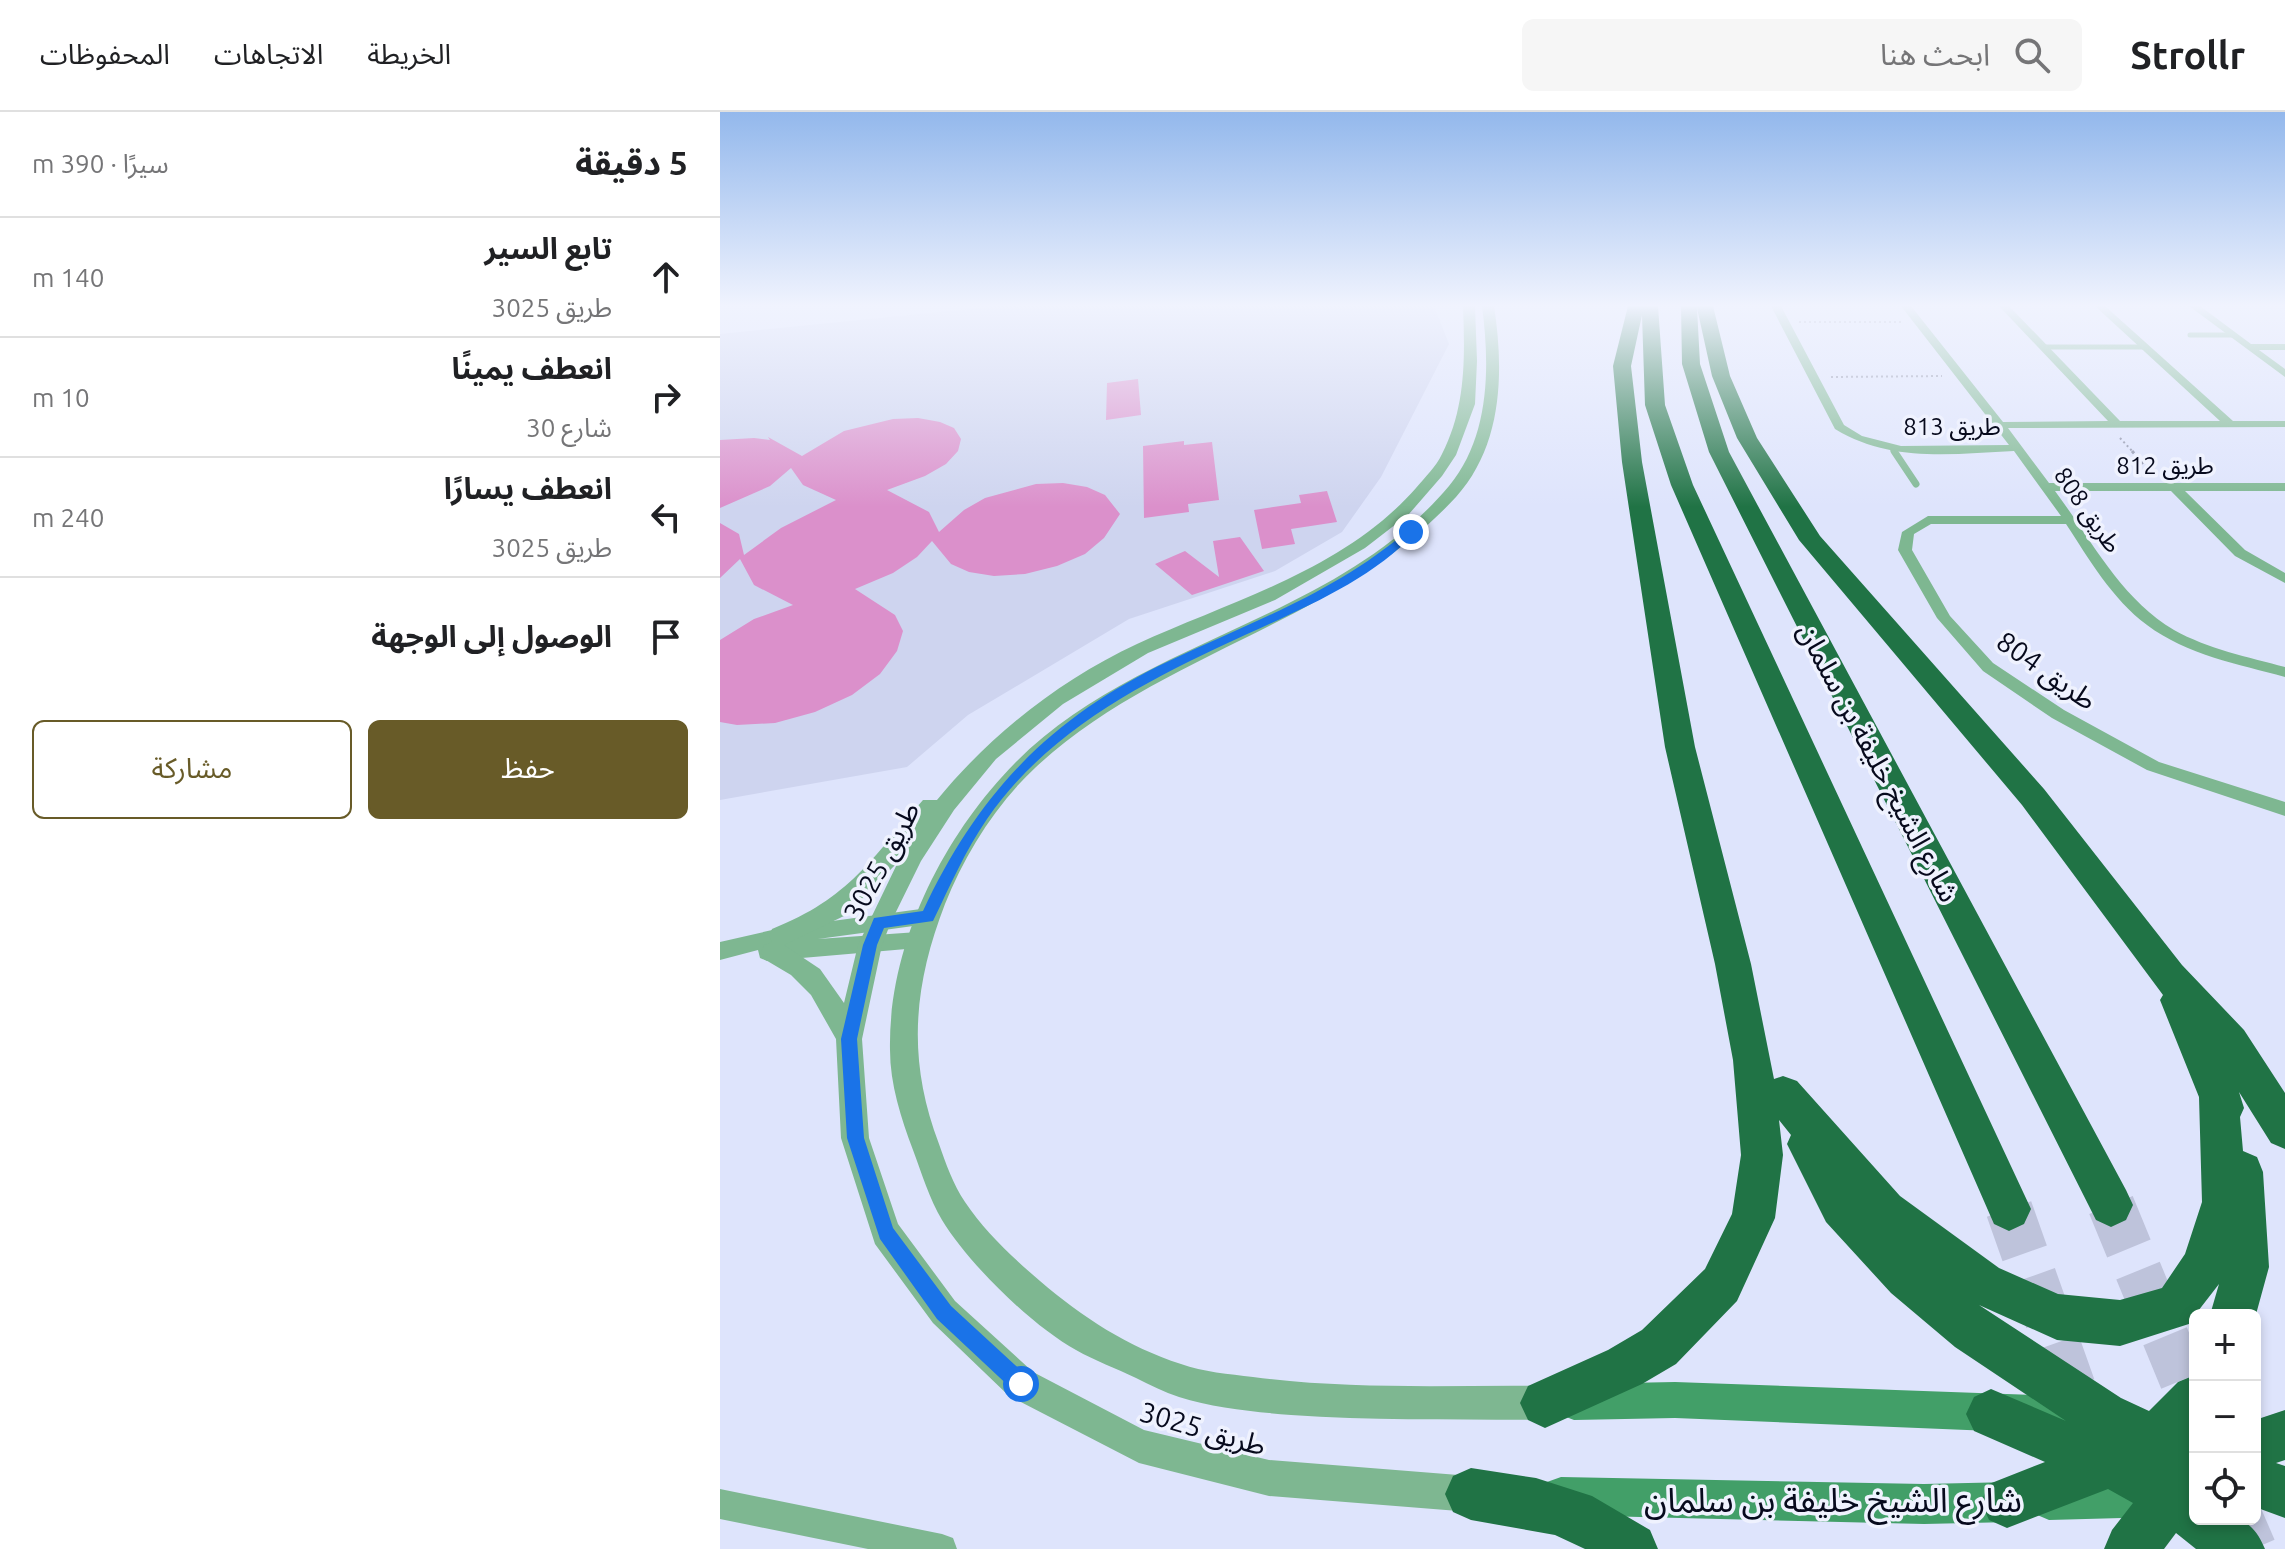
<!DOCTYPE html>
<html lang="ar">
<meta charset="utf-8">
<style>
body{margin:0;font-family:Ubuntu,"Noto Sans Arabic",sans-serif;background:#f6f6f6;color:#202124;direction:rtl}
.controls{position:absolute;right:24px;bottom:24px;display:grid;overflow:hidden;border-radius:12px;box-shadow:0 4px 12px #0003}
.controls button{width:72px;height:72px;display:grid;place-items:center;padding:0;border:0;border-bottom:2px solid #e0e0e0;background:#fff;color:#202124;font:40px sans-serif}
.stop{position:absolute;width:24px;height:24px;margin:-18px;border:6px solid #1a73e8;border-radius:50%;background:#fff}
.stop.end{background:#1a73e8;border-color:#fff;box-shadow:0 2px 8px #0008}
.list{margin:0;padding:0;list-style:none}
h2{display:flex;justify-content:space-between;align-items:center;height:104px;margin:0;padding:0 32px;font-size:34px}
h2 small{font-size:26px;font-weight:400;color:#757577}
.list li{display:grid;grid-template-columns:52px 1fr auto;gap:24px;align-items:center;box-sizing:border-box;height:120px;padding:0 32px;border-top:2px solid #e0e0e0}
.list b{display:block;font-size:30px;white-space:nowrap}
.list p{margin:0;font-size:26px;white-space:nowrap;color:#757577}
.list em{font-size:26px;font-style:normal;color:#757577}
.actions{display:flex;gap:16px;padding:24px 32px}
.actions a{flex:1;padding:18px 0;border:2px solid #685b28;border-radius:12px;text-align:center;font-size:28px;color:#685b28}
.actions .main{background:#685b28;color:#fff}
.icon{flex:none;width:44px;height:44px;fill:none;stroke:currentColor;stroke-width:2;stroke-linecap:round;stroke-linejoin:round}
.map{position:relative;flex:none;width:1565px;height:1437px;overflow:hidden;direction:ltr}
header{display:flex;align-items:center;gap:48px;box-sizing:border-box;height:112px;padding:0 40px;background:#fff;border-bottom:2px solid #e0e0e0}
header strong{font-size:38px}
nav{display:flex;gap:44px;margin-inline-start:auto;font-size:28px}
.search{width:560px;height:72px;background:#f6f6f6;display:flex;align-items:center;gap:20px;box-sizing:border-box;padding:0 28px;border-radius:12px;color:#757577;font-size:30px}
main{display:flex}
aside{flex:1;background:#fff}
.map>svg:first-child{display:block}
.built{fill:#ced4ef}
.building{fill:#db90cb}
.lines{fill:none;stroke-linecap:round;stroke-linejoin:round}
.motorway-tunnel{stroke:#bec3db;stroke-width:47;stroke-dasharray:47 24;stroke-linecap:butt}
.path-far1{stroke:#8d92a8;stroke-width:2;stroke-dasharray:2 3;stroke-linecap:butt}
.path{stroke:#8d92a8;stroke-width:3;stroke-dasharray:3 4;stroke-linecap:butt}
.service-far1{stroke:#7eb791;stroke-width:5}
.service{stroke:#7eb791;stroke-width:7}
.minor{fill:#7eb791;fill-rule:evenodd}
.tertiary{fill:#7eb791;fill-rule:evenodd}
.secondary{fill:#429f68;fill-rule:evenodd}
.motorway{fill:#207345;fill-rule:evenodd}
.route{fill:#1a73e8}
.labels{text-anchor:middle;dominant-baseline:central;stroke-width:7;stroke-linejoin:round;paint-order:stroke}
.far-street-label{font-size:24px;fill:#070a1d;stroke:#eff2fe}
.street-label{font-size:28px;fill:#070a1d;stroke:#eff2fe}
.near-street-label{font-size:34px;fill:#070a1d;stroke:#eff2fe}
</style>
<header>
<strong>Strollr</strong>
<div class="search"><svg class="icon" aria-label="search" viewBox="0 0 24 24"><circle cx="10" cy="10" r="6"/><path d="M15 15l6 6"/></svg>ابحث هنا</div>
<nav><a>الخريطة</a><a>الاتجاهات</a><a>المحفوظات</a></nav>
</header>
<main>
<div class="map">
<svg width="1565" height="1437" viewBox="0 0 1565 1437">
<rect width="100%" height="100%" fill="#dee4fc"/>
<path class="built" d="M 280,194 L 714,194 L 729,232 L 661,365 L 622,420 L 555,459 L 409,507 L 248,603 L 187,655 L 0,688 L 0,222 Z"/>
<g class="building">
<path d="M 418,267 L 421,303 L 386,308 L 387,271 Z"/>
<path d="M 198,306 L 220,310 L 234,316 L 241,327 L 238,339 L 226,352 L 205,364 L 167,378 L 209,400 L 219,420 L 244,398 L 265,386 L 316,372 L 343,371 L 367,375 L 385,383 L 400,402 L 384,426 L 365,442 L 337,454 L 305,462 L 274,464 L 249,460 L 231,452 L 212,429 L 197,445 L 173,461 L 135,477 L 175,503 L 183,519 L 177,539 L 160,562 L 132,583 L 95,600 L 55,611 L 17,613 L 0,610 L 0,528 L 34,507 L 73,493 L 34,473 L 20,447 L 0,466 L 0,411 L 19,422 L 24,443 L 61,416 L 116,388 L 83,373 L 71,356 L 50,374 L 0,396 L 0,328 L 34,326 L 50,328 L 48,325 L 82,344 L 124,319 L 173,307 Z"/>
<path d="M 464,329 L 464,333 L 492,330 L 499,388 L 468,392 L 469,400 L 424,406 L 423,334 Z"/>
<path d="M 607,379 L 617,410 L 571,417 L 575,432 L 542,437 L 534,398 L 581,391 L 579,383 Z"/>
<path d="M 520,425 L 544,459 L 472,483 L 435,452 L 465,439 L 499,465 L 493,429 Z"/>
</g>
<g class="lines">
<g class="motorway-tunnel">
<path d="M 1391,1093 L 1475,1297"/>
<path d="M 1289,1097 L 1356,1286"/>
<path d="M 1520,1407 L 1533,1437"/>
</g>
<g class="path-far1">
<path d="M 1079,210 L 1182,210"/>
<path d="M 1111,265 L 1222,264"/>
<path d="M 1400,326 L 1414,341"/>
</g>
<path class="path" d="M 1412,339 L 1431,361"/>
<g class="service-far1">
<path d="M 1470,223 L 1513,223"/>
<path d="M 1323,235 L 1426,235"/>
<path d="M 1172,336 L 1176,341"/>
</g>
<path class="service" d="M 1174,339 L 1196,372"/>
<g class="minor">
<path d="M 1051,194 L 1061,194 L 1124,313 L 1142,324 L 1181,334 L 1289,333 L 1181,194 L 1191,194 L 1283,310 L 1388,309 L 1279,194 L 1289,194 L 1400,309 L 1500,309 L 1375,194 L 1385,194 L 1513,309 L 1565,309 L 1565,315 L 1288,316 L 1329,371 L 1565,371 L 1565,379 L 1465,379 L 1525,438 L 1565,461 L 1565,471 L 1515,444 L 1451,379 L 1335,379 C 1371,427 1400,486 1454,518 C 1488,537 1528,545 1565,555 L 1565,565 C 1518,552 1467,543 1427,513 C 1392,487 1369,447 1346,412 L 1211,412 L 1194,422 L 1192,438 L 1230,504 L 1273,551 L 1344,598 L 1439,650 L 1565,690 L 1565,704 L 1427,658 L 1332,606 L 1263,559 L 1217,506 L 1178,438 L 1182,420 L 1208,404 L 1341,404 L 1294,339 C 1232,342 1171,351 1115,317 Z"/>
<path d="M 1469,194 L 1480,194 L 1531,232 L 1565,232 L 1565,238 L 1539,238 L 1565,257 L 1565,265 Z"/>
<path d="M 208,796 L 215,798 L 218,804 L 215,810 L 208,812 L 98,827 L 198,820 L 205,822 L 208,828 L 205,834 L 198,836 L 47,849 L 40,846 L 38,838 L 0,848 L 0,830 L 61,816 Z"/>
<path d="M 0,1377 L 222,1422 L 233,1426 L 237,1437 L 148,1437 L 0,1407 Z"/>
</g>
<g class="tertiary">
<path d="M 743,194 L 755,194 L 757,249 L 755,292 L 736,343 L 722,364 L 689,402 L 645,436 L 555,488 L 428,541 L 343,592 L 276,647 L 234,698 L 201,749 L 171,810 L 162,833 L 142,927 L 149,1026 L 178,1112 L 235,1189 L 313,1260 L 424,1318 L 549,1348 L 751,1364 L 764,1369 L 769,1382 L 764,1395 L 751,1400 L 549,1384 L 419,1351 L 289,1284 L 213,1211 L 155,1132 L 121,1026 L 116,927 L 91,883 L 71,863 L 44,847 L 41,840 L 44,833 L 52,830 L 49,824 L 52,817 C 130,786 151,747 203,688 L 217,688 C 271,622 340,568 417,532 C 513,488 624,458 696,376 C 705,365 716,355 722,342 C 746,295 745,246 743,194 ZM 178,750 L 138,833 L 124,891 L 100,857 L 64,833 L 126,803 Z"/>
<path d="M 762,194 L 774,194 C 784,259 783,333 736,385 C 620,511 440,540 316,655 C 276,692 245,742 225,792 C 193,875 187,948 219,1032 C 226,1052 233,1072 245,1090 C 265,1120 293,1146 320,1169 C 362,1205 408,1235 461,1252 C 483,1260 509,1262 533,1265 C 629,1278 728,1273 825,1274 L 837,1279 L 842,1291 L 837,1303 L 825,1308 C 740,1307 655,1309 571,1303 C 534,1300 494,1296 459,1285 C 444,1280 430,1273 416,1266 C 396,1256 375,1249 356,1238 C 312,1214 248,1151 222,1108 C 209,1086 202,1062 193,1038 C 181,1006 170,972 170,938 C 168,833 223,724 295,651 C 417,527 615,510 729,374 C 770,325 770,254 762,194 Z"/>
</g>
<g class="secondary">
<path d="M 955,1270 L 1369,1285 L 1382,1291 L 1388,1304 L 1382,1317 L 1369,1323 L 955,1306 L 854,1308 L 841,1303 L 836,1290 L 841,1277 L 854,1272 Z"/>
<path d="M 841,1365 L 1204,1372 L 1292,1370 L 1306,1376 L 1310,1387 L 1315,1374 L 1329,1368 L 1475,1366 L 1475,1404 L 1329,1408 L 1315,1402 L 1311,1391 L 1306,1404 L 1292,1410 L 1204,1412 L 841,1403 L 827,1398 L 822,1384 L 827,1370 Z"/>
</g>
<g class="motorway">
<path d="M 908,194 L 938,194 L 945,293 L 973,373 L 1304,1082 L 1311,1097 L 1304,1112 L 1289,1119 L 1274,1112 L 951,373 L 925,293 L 922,203 L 911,254 L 922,350 L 975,635 L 1031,852 L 1054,967 L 1063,964 L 1077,969 L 1180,1084 L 1279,1156 L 1338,1182 L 1400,1188 L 1442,1176 L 1465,1142 L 1482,1090 L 1479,985 L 1440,888 L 1443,883 L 1302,693 L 1079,428 L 1017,326 L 992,264 L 977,196 L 980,252 L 1009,340 L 1406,1078 L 1413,1093 L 1406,1108 L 1391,1115 L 1376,1108 L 989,340 L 962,252 L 961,194 L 993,194 L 1010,264 L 1037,326 L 1100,424 L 1324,677 L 1462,853 L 1524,918 L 1565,981 L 1565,1037 L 1551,1031 L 1519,980 L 1524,996 L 1520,1005 L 1523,1039 L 1537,1045 L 1543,1060 L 1549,1155 L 1535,1206 L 1535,1203 L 1490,1203 L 1499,1172 L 1475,1203 L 1472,1211 L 1400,1234 L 1337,1228 L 1259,1193 L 1401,1286 L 1429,1299 L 1458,1270 L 1475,1263 L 1475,1407 C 1511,1407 1529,1399 1545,1437 L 1476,1437 L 1456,1421 L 1444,1437 L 1384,1437 L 1392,1418 L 1413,1391 L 1388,1377 L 1287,1416 L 1269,1408 L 1261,1390 L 1269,1372 L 1325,1350 L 1254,1319 L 1246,1302 L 1254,1285 L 1271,1277 L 1346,1309 L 1235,1235 L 1171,1181 L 1106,1110 L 1067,1032 L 1071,1023 L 1059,1008 L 1063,1043 L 1055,1106 L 1017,1189 L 956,1252 L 922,1272 L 825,1316 L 808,1308 L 800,1291 L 808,1274 L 888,1238 L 922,1218 L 985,1157 L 1012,1102 L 1021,1043 L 1013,948 L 995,852 L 945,635 L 902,350 L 893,254 Z"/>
<path d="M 1565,1298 L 1565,1348 L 1556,1351 L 1565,1354 L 1565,1406 L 1535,1395 L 1535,1308 Z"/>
<path d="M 751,1356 L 816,1366 L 872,1384 L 930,1418 L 938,1437 L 865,1437 L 835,1423 L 751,1408 L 733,1400 L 725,1382 L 733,1364 Z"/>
</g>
</g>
<linearGradient id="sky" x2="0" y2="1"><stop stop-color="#93b8ec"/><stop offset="0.49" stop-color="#f0f3fe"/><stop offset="1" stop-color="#f0f3fe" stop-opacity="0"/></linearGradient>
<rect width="1565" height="395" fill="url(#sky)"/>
<path class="route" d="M 688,418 L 696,420 C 651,468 584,496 525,523 C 429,567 329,617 267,707 C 245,739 230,774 213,809 L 164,816 L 157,833 L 137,927 L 144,1026 L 173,1116 L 231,1194 L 308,1265 L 311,1272 L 308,1279 L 301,1282 L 294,1279 L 217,1207 L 160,1127 L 127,1026 L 121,927 L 143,833 L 154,806 L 203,799 C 258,681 331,605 449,549 C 532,510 618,479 688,418 Z"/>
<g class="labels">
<g class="far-street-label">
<text x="1232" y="314">طريق 813</text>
<text x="1445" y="353">طريق 812</text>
<text transform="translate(1368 398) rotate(55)">طريق 808</text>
</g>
<g class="street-label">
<text transform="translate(1327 558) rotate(35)">طريق 804</text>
<text transform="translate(1159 650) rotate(62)">شارع الشيخ خليفة بن سلمان</text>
<text transform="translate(161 749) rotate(-62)">طريق 3025</text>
<text transform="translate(483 1316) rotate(16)">طريق 3025</text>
</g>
<g class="near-street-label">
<text x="1113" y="1387">شارع الشيخ خليفة بن سلمان</text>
</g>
</g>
</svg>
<div class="controls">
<button>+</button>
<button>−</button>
<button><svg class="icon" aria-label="locate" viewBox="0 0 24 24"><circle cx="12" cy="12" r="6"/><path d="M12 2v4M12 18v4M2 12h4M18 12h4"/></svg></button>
</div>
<div class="stop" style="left:301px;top:1272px"></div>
<div class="stop end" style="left:691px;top:420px"></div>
</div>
<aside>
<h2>5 دقيقة<small>سيرًا · 390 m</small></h2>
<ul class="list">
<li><svg class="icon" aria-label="ahead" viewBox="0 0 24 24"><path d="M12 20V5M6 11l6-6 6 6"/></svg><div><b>تابع السير</b><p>طريق 3025</p></div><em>140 m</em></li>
<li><svg class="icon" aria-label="right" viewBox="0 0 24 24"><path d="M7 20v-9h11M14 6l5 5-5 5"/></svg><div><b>انعطف يمينًا</b><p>شارع 30</p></div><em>10 m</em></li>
<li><svg class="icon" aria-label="left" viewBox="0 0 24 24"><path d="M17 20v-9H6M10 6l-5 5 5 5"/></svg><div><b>انعطف يسارًا</b><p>طريق 3025</p></div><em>240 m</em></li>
<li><svg class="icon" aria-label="arrive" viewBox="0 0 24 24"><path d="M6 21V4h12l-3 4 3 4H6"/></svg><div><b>الوصول إلى الوجهة</b></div></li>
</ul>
<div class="actions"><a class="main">حفظ</a><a>مشاركة</a></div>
</aside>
</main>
